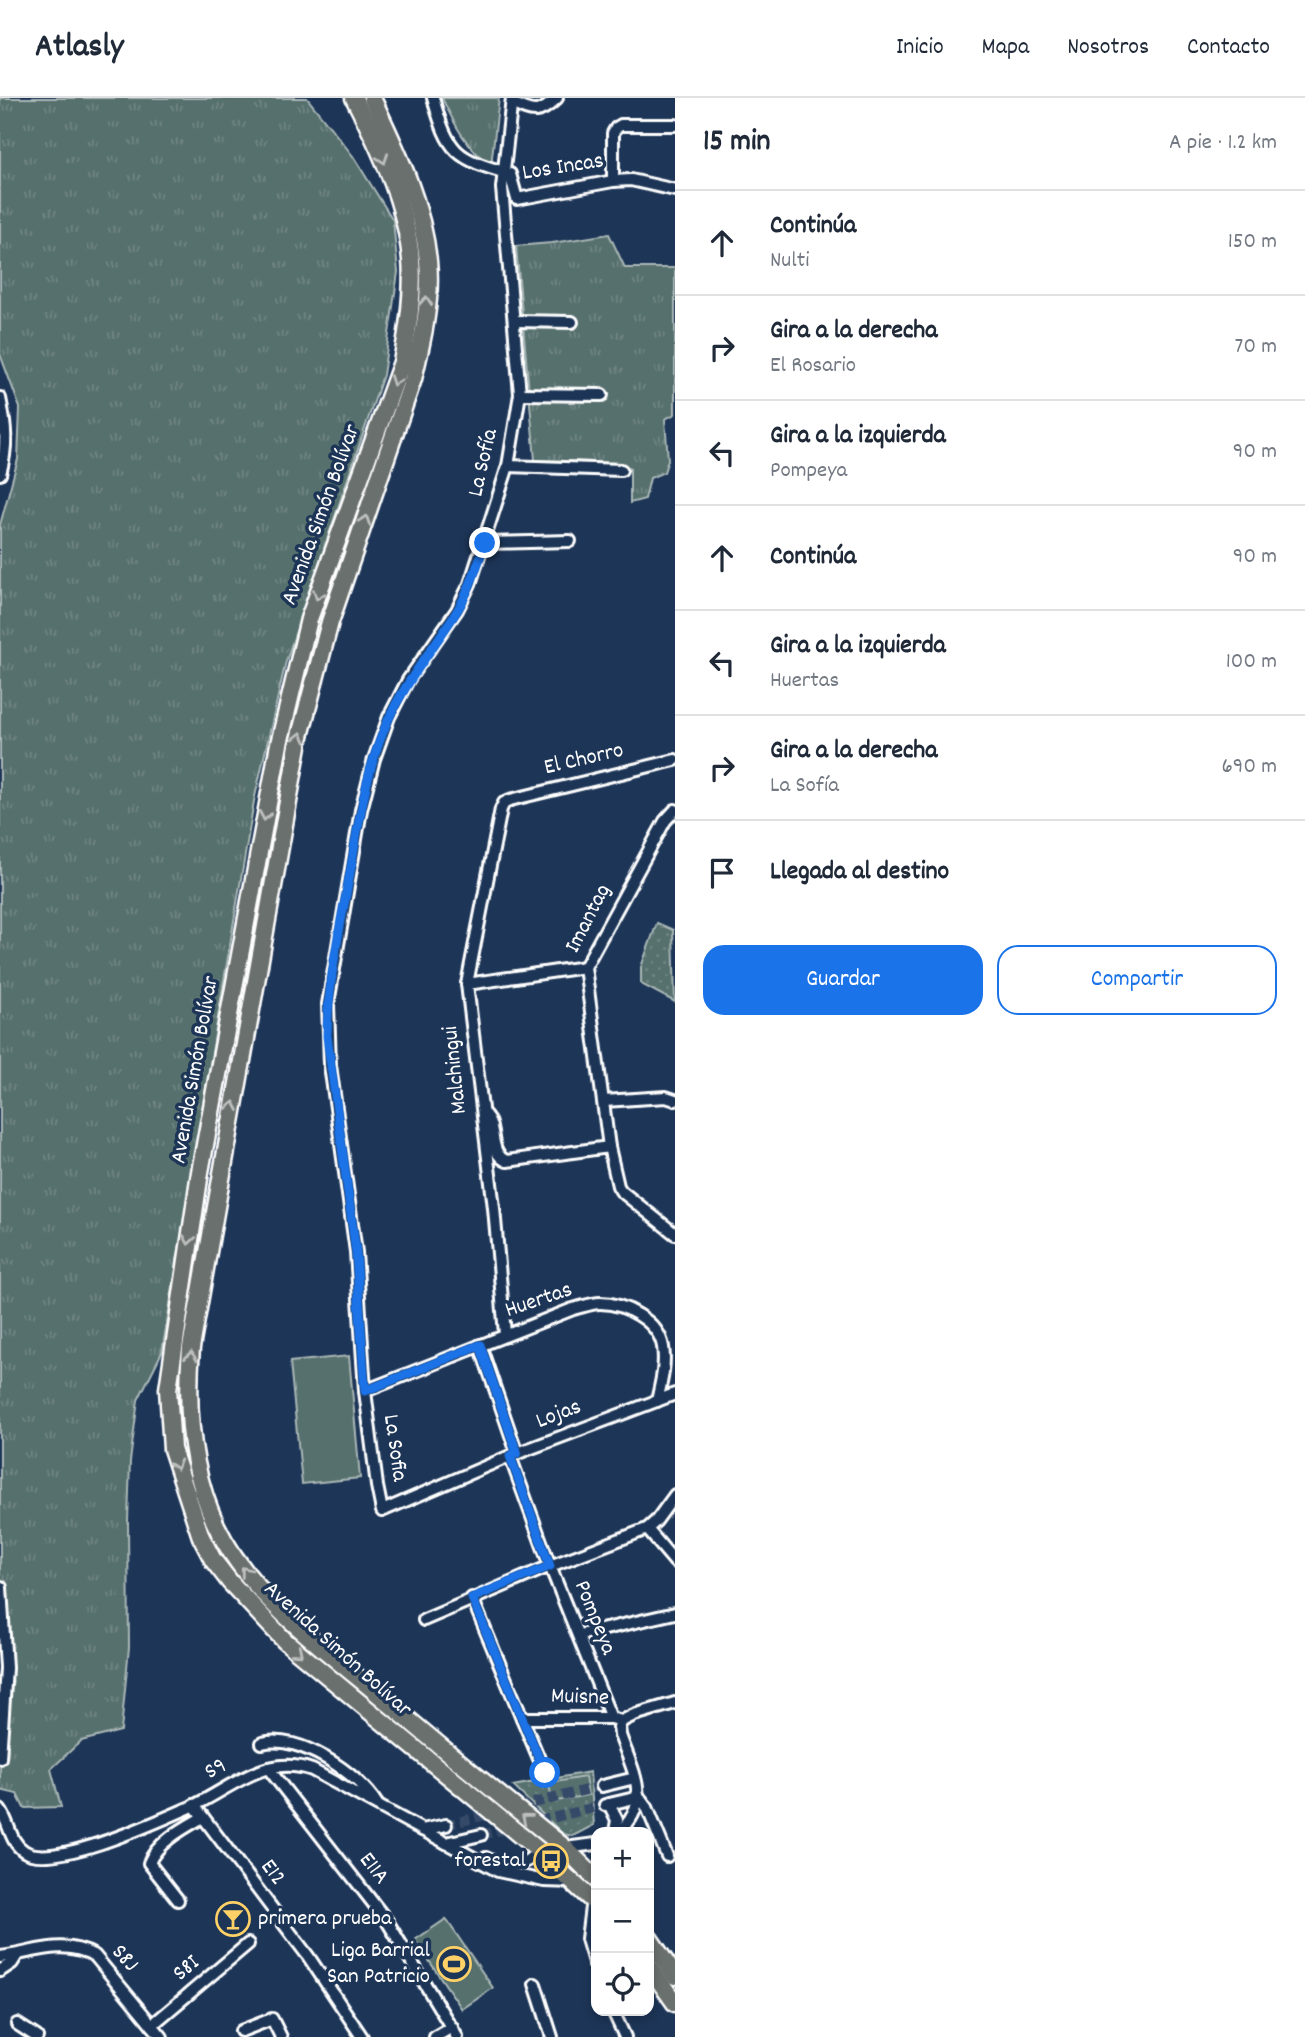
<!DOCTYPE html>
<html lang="es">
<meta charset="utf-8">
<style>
body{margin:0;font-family:Dekko,sans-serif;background:#f2f2f3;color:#1f2937}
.controls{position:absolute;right:21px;bottom:21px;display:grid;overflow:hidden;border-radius:14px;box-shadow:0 4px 10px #0003}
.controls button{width:63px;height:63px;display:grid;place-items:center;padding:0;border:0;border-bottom:2px solid #e0e1e3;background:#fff;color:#1f2937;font:35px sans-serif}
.stop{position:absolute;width:21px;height:21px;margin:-16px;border:5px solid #1a73e8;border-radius:50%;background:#fff}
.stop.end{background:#1a73e8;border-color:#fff;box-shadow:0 2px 7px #0008}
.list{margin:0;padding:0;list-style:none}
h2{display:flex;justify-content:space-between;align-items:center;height:91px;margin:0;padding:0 28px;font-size:30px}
h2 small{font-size:23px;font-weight:400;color:#747a83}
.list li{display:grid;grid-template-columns:46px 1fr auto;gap:21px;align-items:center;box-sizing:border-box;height:105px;padding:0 28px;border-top:2px solid #e0e1e3}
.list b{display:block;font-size:26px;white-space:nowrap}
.list p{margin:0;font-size:23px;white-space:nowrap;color:#747a83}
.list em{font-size:23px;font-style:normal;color:#747a83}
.actions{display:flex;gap:14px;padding:21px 28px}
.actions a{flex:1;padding:16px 0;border:2px solid #1a73e8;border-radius:21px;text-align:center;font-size:24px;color:#1a73e8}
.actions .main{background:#1a73e8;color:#fff}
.icon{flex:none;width:38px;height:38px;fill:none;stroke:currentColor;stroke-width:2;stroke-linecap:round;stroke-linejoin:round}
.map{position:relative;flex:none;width:675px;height:1939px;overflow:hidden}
header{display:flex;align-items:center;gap:42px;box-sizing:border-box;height:98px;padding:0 35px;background:#fff;border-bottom:2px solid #e0e1e3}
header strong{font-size:33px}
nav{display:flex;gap:38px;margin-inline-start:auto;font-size:24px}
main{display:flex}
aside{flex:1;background:#fff}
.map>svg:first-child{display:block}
.grass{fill:url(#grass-tufts);stroke:#aab8b6;stroke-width:2}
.park{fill:url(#park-dots);stroke:#aab8b6;stroke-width:2}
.garden{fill:#56706e;stroke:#aab8b6;stroke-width:2}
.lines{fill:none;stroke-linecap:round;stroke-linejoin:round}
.minor-tunnel{stroke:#344968;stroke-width:10;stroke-dasharray:10 5;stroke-linecap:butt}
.minor-casing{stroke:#fff;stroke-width:16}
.highway-casing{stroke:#fff;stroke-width:21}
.minor{stroke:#1d3557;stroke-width:10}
.highway{stroke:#6b706d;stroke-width:16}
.oneway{stroke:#bcbfbd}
.route{stroke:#1a73e8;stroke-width:9}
.labels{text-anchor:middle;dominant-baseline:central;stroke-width:7;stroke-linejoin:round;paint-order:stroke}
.street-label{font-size:23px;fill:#fff;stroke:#1d3557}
.poi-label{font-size:23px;fill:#fff;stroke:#1d3557;text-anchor:end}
</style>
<header>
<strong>Atlasly</strong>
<nav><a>Inicio</a><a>Mapa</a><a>Nosotros</a><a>Contacto</a></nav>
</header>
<main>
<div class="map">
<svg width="675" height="1939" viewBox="0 0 675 1939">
<defs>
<pattern id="grass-tufts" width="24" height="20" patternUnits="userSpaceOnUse" patternTransform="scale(1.75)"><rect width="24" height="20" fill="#56706e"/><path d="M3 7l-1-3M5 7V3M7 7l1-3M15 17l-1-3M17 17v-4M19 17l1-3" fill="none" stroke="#6f8584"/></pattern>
<pattern id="park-dots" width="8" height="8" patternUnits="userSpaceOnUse" patternTransform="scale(1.75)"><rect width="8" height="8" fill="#56706e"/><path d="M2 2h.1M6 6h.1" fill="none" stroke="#6f8584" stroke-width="1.8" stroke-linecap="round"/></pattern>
</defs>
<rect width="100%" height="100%" fill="#1d3557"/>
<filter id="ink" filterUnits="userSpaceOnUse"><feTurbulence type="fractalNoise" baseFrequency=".0143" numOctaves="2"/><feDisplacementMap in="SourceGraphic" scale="14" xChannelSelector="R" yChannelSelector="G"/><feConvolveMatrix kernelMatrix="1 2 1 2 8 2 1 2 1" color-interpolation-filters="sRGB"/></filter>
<g filter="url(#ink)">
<g class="grass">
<path d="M 0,0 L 307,0 L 353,58 L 393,122 L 398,174 L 383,277 L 286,563 L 254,703 L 162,1254 L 138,1302 L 130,1363 L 128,1423 L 129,1549 L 121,1633 L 81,1643 L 51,1671 L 61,1709 L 24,1710 L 17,1696 L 0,1692 L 0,427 L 18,361 L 20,310 L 0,256 Z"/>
<path d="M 442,0 L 499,0 L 491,67 C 466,50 455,27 442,0 Z"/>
<path d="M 609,136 L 625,170 L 675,170 L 675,316 L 665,321 L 668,362 L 664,374 L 650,380 L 645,401 L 630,405 L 630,370 L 621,365 L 535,362 L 516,148 L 552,145 Z"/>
</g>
<g class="park">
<path d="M 657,825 L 673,832 L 675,904 L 641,886 L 641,869 Z"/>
<path d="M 590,1674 L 594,1727 L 573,1738 L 563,1736 L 513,1688 Z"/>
</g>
<g class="garden">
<path d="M 349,1258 L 360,1380 L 302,1386 L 290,1264 Z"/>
<path d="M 585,1679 L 588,1697 L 552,1704 L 549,1685 Z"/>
<path d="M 446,1821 L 493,1890 L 462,1911 L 415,1842 Z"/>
</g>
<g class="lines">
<g class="minor-tunnel">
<path d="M 446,1727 L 602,1688"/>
<path d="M 481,1737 L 605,1707"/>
</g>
<g class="minor-casing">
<g id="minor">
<path d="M 433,0 C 449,56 455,60 510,76 L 517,101 L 613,83 L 631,82 L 675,92"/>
<path d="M 512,0 L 502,90 L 520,296 L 508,368 L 470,486 L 457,512 L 408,582 L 389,619 L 374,661 L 361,712 L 328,906 L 330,967 L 356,1154 L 365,1293 L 377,1388 L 382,1413 L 510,1358 L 675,1296"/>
<path d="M 512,5 C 533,16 540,17 557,0"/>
<path d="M 613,83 L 613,35 L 616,30 L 621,27 L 675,27"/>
<path d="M 515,223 L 572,224"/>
<path d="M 520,296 L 602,297"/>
<path d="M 0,300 C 6,329 8,347 0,376"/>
<path d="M 508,368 L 621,372"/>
<path d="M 485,445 L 570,443"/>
<path d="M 675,712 L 665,723 L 585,869 L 609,1049 L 618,1088 L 621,1093 L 675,1136"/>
<path d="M 467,886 L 585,869"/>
<path d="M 604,1003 L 666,999 L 675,1002"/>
<path d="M 485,1017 C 497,1030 488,1056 507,1063 L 609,1049"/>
<path d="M 505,1236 L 494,1110 L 467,886 L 501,711 L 504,705 L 510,702 L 675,662"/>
<path d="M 480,1247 L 517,1355"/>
<path d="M 365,1293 L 573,1211 C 582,1209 592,1205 600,1205 C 624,1205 659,1223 663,1249 C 666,1267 661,1285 657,1303"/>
<path d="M 510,1358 L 550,1468 L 611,1620"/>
<path d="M 647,1431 L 675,1464"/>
<path d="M 472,1500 L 545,1675"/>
<path d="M 424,1522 L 550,1468 L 647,1431 L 656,1423 L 675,1397"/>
<path d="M 579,1537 L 675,1515"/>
<path d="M 522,1620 L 611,1620 L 622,1623 L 634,1617 L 675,1605"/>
<path d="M 262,1645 C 298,1635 358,1675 377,1706"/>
<path d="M 0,1660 L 6,1570 L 1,1489"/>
<path d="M 268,1670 L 387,1823 L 457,1939"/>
<path d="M 602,1688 L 635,1680"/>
<path d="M 639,1699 L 647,1709 L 667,1758"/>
<path d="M 609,1706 L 617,1722 L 615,1734"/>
<path d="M 194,1707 L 308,1858 L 362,1939"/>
<path d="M 605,1707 L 639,1699"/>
<path d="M 0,1712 C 10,1725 9,1743 24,1753 C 53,1772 161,1722 193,1708 C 233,1689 265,1656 312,1672 L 498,1773 L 544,1783 L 573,1784"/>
<path d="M 422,1732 L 446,1727"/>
<path d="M 619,1734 C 653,1704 632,1672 620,1637 L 619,1629 L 622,1623"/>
<path d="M 446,1745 L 481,1737"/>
<path d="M 565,1750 L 596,1746"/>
<path d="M 486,1760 C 503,1769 526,1771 538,1752"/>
<path d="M 592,1801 L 587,1841 L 596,1871"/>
<path d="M 178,1802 L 149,1765 C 157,1744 184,1730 203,1719"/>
<path d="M 0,1859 C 35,1855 62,1840 95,1858 L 162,1939"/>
<path d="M 0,1873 L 12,1865 L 17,1857"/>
<path d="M 535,1886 L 552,1939"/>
<path d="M 613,1913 L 625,1939"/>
<path d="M 17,1926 L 37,1939"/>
<path d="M 152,1927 L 248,1846"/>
<path d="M 241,1933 L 272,1921 L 281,1939"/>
<path d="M 435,1939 L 452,1929"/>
</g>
</g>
<g class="highway-casing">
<g id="highway">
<path d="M 354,0 C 380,50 406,105 411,162 C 414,195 408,232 402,264 L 309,521 L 279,646 L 200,1074 L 168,1291 L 172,1351 L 201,1439 L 213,1462 L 230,1484 L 285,1543 L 538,1752 L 596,1806"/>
<path d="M 372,0 C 397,53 422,104 428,163 C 432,202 422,244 413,281 L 330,524 L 299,642 L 191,1250 C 186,1310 190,1371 216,1427 C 248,1495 315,1544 372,1591 C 436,1645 500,1698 565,1750 L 596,1781"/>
<path d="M 649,1840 L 675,1878"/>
<path d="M 649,1868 L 675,1905"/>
</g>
</g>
<use href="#minor" class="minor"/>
<use href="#highway" class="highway"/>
</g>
<defs><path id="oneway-chevron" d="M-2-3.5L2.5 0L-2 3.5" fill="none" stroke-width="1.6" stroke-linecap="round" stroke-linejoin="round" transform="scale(1.75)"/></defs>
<g class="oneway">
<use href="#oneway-chevron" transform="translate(383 61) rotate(71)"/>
<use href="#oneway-chevron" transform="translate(426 203) rotate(-85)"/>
<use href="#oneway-chevron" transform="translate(395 283) rotate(110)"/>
<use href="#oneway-chevron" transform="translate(365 422) rotate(-71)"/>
<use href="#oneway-chevron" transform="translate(318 497) rotate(110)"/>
<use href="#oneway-chevron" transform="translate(300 639) rotate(-77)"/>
<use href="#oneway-chevron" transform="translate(265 718) rotate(100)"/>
<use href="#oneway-chevron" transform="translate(233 1008) rotate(-80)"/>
<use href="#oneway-chevron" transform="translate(189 1142) rotate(99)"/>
<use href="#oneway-chevron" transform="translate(191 1258) rotate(-84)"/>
<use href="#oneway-chevron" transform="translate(176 1367) rotate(73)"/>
<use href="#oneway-chevron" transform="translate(245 1473) rotate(-128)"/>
<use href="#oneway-chevron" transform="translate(298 1554) rotate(40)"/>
<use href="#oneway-chevron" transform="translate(526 1720) rotate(-141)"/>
</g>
</g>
<g class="lines" filter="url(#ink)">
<path class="route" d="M 485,445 C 477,468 470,492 457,513 C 435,548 409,579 391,616 C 367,665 359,722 350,775 C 340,829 328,883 327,938 L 356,1154 L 365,1293 L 480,1247 L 517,1355 L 510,1358 L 550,1468 L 472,1500 L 545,1675"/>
</g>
<defs>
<g id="bus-ring" transform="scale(1.75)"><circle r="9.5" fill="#1d3557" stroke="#ffd166" stroke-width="1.5"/><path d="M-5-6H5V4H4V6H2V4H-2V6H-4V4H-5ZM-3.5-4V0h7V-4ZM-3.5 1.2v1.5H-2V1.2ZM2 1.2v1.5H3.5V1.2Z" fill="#ffd166"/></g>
<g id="bar-ring" transform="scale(1.75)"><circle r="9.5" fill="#1d3557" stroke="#ffd166" stroke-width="1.5"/><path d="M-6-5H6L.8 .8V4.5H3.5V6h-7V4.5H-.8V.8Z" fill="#ffd166"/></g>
<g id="stadium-ring" transform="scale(1.75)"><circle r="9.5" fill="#1d3557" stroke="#ffd166" stroke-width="1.5"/><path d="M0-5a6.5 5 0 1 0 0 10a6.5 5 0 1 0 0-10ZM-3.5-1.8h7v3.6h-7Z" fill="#ffd166"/></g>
</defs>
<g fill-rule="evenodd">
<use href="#bus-ring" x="551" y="1763"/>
<use href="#bar-ring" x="233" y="1821"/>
<use href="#stadium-ring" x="454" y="1866"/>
</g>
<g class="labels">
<g class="street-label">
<text transform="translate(563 70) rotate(-9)">Los Incas</text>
<text transform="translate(484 365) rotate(-77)">La Sofía</text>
<text transform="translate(322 417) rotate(-70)">Avenida Simón Bolívar</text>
<text transform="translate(584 662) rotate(-13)">El Chorro</text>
<text transform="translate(589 821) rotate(-63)">Imantag</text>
<text transform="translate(196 972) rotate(-80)">Avenida Simón Bolívar</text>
<text transform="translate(456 972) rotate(-96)">Malchingui</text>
<text transform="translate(539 1203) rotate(-19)">Huertas</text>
<text transform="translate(559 1317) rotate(-21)">Lojas</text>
<text transform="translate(394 1350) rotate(82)">La Sofia</text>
<text transform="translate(594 1520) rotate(68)">Pompeya</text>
<text transform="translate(337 1552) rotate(42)">Avenida Simón Bolívar</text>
<text transform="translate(580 1600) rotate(2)">Muisne</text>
<text transform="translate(216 1672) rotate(-28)">S9</text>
<text transform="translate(373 1771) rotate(52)">E11A</text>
<text transform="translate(272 1775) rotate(53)">E12</text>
<text transform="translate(124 1861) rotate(49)">S8J</text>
<text transform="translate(187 1871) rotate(-40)">S8I</text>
</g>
<g class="poi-label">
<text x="526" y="1763">forestal</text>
<text x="258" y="1821" text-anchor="start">primera prueba</text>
<text x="430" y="1853">Liga Barrial<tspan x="430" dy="26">San Patricio</tspan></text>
</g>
</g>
</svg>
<div class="controls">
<button>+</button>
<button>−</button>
<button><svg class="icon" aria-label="locate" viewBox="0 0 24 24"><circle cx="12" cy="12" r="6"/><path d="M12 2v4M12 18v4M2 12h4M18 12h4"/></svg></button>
</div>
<div class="stop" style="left:545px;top:1675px"></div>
<div class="stop end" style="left:485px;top:445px"></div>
</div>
<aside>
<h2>15 min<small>A pie · 1.2 km</small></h2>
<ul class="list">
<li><svg class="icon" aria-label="ahead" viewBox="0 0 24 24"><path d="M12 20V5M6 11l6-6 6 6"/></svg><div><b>Continúa</b><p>Nulti</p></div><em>150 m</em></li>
<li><svg class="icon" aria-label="right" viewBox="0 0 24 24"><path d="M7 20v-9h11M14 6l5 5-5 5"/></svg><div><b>Gira a la derecha</b><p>El Rosario</p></div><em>70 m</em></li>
<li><svg class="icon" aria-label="left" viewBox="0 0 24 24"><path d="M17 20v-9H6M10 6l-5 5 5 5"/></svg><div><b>Gira a la izquierda</b><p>Pompeya</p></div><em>90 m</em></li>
<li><svg class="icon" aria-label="ahead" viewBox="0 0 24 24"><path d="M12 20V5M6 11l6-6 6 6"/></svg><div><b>Continúa</b></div><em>90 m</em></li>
<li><svg class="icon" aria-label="left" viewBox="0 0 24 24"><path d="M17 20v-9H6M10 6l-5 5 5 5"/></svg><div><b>Gira a la izquierda</b><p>Huertas</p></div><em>100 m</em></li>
<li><svg class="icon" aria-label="right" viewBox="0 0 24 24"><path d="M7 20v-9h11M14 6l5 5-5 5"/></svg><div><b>Gira a la derecha</b><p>La Sofía</p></div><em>690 m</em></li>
<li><svg class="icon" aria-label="arrive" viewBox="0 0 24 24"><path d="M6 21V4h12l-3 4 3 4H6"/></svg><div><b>Llegada al destino</b></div></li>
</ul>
<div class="actions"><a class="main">Guardar</a><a>Compartir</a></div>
</aside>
</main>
